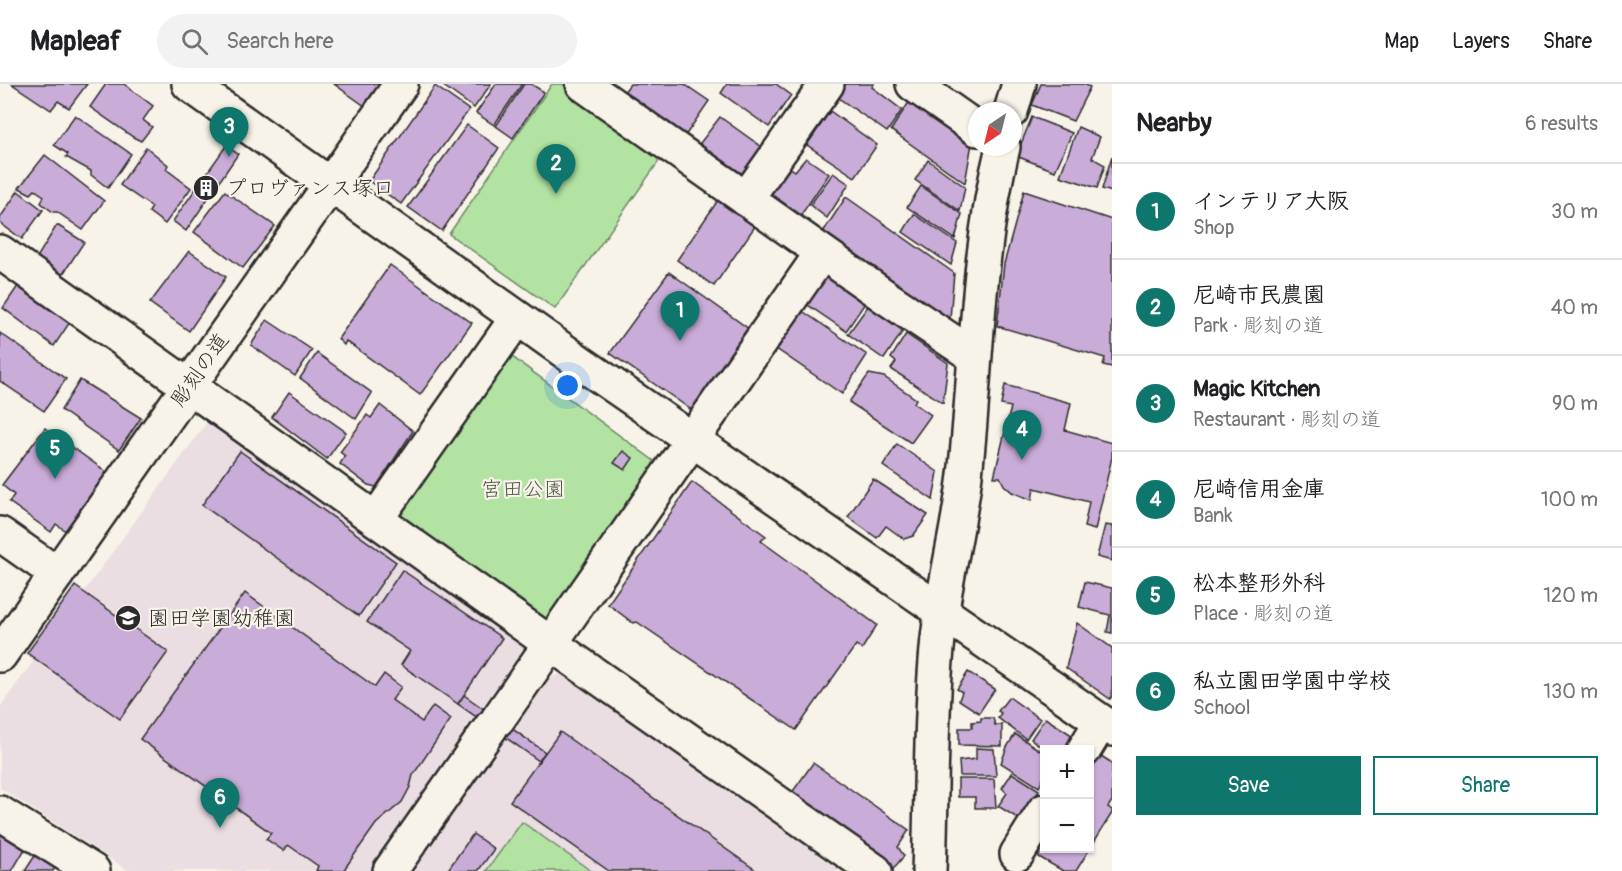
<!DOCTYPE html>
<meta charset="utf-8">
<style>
body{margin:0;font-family:Pangolin,"Klee One",sans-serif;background:#f2f2f2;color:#202124}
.controls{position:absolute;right:18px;bottom:18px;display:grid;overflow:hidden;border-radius:0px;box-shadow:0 2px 4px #0004}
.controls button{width:54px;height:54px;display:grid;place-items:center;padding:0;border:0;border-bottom:2px solid #e0e0e0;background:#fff;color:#202124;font:30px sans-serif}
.compass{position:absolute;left:968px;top:18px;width:54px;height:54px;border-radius:50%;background:#fff;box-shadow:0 2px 4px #0004;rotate:215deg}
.you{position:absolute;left:568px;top:302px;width:21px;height:21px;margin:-15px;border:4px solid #fff;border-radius:50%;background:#1a73e8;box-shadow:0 0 0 9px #1a73e833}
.badge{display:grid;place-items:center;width:39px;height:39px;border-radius:50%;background:#0f766e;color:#fff;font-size:20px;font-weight:700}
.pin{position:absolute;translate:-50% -50px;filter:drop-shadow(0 2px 3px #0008)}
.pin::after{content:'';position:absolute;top:32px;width:21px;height:18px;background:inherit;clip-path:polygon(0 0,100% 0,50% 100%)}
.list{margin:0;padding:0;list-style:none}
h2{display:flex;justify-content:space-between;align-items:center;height:78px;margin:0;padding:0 24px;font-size:26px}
h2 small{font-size:20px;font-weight:400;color:#757577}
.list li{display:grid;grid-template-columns:39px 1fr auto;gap:18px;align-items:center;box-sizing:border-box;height:96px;padding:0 24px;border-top:2px solid #e0e0e0}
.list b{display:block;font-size:22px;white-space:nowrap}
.list p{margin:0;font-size:20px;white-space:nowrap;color:#757577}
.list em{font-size:20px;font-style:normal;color:#757577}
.actions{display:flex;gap:12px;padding:18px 24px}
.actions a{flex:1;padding:14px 0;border:2px solid #0f766e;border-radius:0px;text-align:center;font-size:21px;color:#0f766e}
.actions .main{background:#0f766e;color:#fff}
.icon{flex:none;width:33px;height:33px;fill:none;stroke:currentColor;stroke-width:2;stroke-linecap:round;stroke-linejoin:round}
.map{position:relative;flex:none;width:1112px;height:787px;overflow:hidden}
header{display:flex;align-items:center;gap:36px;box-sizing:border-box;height:84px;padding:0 30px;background:#fff;border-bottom:2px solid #e0e0e0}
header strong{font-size:28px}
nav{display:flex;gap:33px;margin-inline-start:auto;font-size:21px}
.search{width:420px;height:54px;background:#f2f2f2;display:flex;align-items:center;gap:15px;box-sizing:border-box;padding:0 21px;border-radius:33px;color:#757577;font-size:22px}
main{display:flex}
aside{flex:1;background:#fff}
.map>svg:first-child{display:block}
.built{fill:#eadee3}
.green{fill:#b2e3a2;stroke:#6e8766;stroke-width:1.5}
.building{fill:#caacd8;stroke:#2b2b2b;stroke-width:1.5}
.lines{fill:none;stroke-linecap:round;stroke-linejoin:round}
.minor-casing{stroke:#2b2b2b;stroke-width:38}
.minor{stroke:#f7f3e8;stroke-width:33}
.labels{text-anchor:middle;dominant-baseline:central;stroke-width:4.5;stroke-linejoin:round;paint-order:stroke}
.poi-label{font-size:21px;fill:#2b2b2b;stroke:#f7f3e8;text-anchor:start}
.street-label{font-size:21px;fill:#2b2b2b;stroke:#f7f3e8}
.park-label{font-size:21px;fill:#4d5949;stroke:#f7f3e8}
</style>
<header>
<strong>Mapleaf</strong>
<div class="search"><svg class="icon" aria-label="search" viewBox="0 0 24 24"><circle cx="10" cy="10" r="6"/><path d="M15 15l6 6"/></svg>Search here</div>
<nav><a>Map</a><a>Layers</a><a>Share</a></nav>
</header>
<main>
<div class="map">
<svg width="1112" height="787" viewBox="0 0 1112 787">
<rect width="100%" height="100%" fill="#f7f3e8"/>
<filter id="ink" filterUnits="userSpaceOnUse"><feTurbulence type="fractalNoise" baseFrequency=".0167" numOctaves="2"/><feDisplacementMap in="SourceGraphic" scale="12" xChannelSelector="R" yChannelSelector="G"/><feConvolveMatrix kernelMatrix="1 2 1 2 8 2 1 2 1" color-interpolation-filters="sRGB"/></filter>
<g filter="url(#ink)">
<g class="built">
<path d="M 210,334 L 521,553 L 525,573 L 372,787 L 129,787 L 0,704 L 0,623 Z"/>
<path d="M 561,590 L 841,787 L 411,787 L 549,594 Z"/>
</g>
<g class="green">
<path d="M 552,0 L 562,0 L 664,70 L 555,225 L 449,150 Z"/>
<path d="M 500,264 L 657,379 L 547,545 L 388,431 Z"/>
<path d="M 522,738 L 591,787 L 486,787 Z"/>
</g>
<g class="building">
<path d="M 12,0 L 87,0 L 69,24 L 58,17 L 51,26 Z"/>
<path d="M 106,0 L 124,0 L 153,22 L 143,36 L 152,43 L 141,57 L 133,53 L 90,23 Z"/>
<path d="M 334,0 L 387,0 L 369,25 Z"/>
<path d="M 443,0 L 491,0 L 474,24 L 442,1 Z"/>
<path d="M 496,0 L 522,0 L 494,41 L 476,29 Z"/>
<path d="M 524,0 L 531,0 L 544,8 L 513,54 L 496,42 Z"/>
<path d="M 630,0 L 684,0 L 709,17 L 683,55 L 621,12 Z"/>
<path d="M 727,0 L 776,0 L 791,11 L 769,43 L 721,9 Z"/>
<path d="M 835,0 L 874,0 L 872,3 L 902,26 L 887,48 L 830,8 Z"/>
<path d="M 1041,0 L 1084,0 L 1090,3 L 1073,37 L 1032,21 Z"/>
<path d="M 435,2 L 469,26 L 401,120 L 369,97 Z"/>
<path d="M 911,15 L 972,59 L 965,99 L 891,46 Z"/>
<path d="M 830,27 L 877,61 L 855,93 L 807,61 Z"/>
<path d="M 75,31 L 131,70 L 108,104 L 91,91 L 91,87 L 66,73 L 68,70 L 54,61 Z"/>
<path d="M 720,33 L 766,66 L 745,95 L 697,63 Z"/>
<path d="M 1032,33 L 1072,49 L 1055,87 L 1016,72 Z"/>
<path d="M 467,41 L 499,64 L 442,147 L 408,123 Z"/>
<path d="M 1078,43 L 1100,53 L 1092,74 L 1105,81 L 1097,104 L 1060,92 Z"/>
<path d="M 226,62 L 238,70 L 186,147 L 173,137 Z"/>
<path d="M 146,63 L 168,81 L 166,85 L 191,104 L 165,140 L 149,128 L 152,123 L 120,101 Z"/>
<path d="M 45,71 L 104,117 L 83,146 L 57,128 L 53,128 L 41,119 L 44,112 L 35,106 L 31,110 L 19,104 Z"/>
<path d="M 1112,72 L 1112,108 L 1102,105 Z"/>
<path d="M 806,74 L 829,90 L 801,131 L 766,107 L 785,80 L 795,87 Z"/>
<path d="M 928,76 L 965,103 L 960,127 L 915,96 Z"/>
<path d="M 833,89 L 849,100 L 827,134 L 810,121 Z"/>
<path d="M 921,102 L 962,130 L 955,155 L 907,123 Z"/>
<path d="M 18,107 L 43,126 L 22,155 L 0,139 L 0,134 Z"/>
<path d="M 225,107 L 275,142 L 243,184 L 194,148 Z"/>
<path d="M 1024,107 L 1112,136 L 1112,283 L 1103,281 L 1105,274 L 997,242 L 1004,180 Z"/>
<path d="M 723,109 L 760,135 L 714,202 L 677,176 Z"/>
<path d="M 846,113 L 954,189 L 950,234 L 943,238 L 821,151 Z"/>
<path d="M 914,130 L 957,159 L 951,181 L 903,148 Z"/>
<path d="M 57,141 L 84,158 L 59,196 L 36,175 Z"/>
<path d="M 189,167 L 226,193 L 189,247 L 150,219 Z"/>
<path d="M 390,181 L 472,239 L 420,311 L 346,257 L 344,261 L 338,255 Z"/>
<path d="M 669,188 L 749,245 L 693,327 L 610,269 Z"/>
<path d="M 827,193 L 865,219 L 846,247 L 802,217 L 815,199 L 820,202 Z"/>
<path d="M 18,202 L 70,238 L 54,262 L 3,224 Z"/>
<path d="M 868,222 L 903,247 L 884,275 L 848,250 Z"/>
<path d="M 798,224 L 867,271 L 842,310 L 772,262 Z"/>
<path d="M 267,236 L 312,266 L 295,292 L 251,261 Z"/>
<path d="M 0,249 L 66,295 L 44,327 L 0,297 Z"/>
<path d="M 906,250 L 948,279 L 943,319 L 891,285 L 896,278 L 891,274 Z"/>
<path d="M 317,269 L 372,309 L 356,335 L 300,294 Z"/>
<path d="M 869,290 L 884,293 L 916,315 L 914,319 L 931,331 L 911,359 L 849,318 Z"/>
<path d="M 80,296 L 141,334 L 119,366 L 61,326 Z"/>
<path d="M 1005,301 L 1071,319 L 1065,346 L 1112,359 L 1112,373 L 1095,446 L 1084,443 L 1089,418 L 1034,404 L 1032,416 L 1012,408 L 1004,401 L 1000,393 L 994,393 L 1011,323 L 1001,321 Z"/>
<path d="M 289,308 L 346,348 L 327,375 L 272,333 Z"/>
<path d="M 380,321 L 413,347 L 376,403 L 368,401 L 340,380 L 345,372 L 340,368 L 367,331 L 371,334 Z"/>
<path d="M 45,344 L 108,389 L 67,448 L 56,440 L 51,448 L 9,418 L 14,411 L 2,401 Z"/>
<path d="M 897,360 L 938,388 L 933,416 L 883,382 Z"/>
<path d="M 240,367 L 396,478 L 359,532 L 202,421 Z"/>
<path d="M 623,367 L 633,374 L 625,386 L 614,379 Z"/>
<path d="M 873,395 L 928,431 L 913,452 L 904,455 L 886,442 L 877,454 L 848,433 Z"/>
<path d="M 692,398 L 766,452 L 761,457 L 877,541 L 862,565 L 856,561 L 796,646 L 637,538 L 633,539 L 608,520 Z"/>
<path d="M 1105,441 L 1112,442 L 1112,477 L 1097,473 Z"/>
<path d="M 402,486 L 502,554 L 458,620 L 401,581 L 410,567 L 367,538 Z"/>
<path d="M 1085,498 L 1112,504 L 1112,549 L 1107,548 L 1110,531 L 1079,523 Z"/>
<path d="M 75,502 L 168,568 L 120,635 L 27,569 Z"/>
<path d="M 245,509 L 375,603 L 384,590 L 401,603 L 392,616 L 422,638 L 433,622 L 451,635 L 413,691 L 410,703 L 402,718 L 376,740 L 343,787 L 316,787 L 318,782 L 288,761 L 284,767 L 266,755 L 271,749 L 140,655 Z"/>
<path d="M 1077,539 L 1112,564 L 1112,612 L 1110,615 L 1066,584 Z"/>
<path d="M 968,588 L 995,605 L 979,629 L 959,616 L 962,608 L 957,605 Z"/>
<path d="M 464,611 L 545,668 L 539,677 L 458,620 Z"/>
<path d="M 1009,613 L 1040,635 L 1026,655 L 998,634 L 1001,629 L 998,627 Z"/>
<path d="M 981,634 L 993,634 L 995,641 L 1002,641 L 1002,662 L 959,661 L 959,644 L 972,644 L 972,638 L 981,637 Z"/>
<path d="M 1045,634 L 1075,653 L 1067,666 L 1046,666 L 1031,655 Z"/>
<path d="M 560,648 L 757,787 L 609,787 L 510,717 Z"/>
<path d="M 1015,650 L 1044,669 L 1044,693 L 1039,703 L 1001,679 L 1007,663 Z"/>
<path d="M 976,664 L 994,665 L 996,692 L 960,692 L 959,677 L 976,675 Z"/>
<path d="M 1095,668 L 1112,679 L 1112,717 L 1108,723 L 1112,726 L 1112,729 L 1076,787 L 1063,787 L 1039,773 L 1039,767 L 1044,759 L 1044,764 L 1090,764 L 1090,677 Z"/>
<path d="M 813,679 L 909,746 L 898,763 L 904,772 L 893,785 L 791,710 Z"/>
<path d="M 1012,689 L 1039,706 L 1022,737 L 998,722 L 1007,709 L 1002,704 Z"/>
<path d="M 958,695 L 994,695 L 996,724 L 975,724 L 975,713 L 958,713 Z"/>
<path d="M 0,748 L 25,765 L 12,787 L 0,787 Z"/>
<path d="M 473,750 L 494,765 L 478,787 L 447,787 Z"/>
<path d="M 38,767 L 57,780 L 53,787 L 25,787 Z"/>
</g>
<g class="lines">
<g class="minor-casing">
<g id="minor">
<path d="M 189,0 L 581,279 L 1112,645"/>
<path d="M 583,0 L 887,214 L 974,272"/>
<path d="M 913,0 L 977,45"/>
<path d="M 1011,27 L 1019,0"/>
<path d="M 746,115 L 827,0"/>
<path d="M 0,168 L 551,560 L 875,787"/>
<path d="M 376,435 L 517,234"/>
<path d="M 0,450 L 57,490"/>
<path d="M 0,571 L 401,0"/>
<path d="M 498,635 L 822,169"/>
<path d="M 1084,666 L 1101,638"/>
<path d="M 0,729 L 93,787"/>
<path d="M 1017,770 L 1044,727"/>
<path d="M 390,787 L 491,643"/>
<path d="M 929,787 C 932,713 930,639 937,565 C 942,504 960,444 966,382 C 977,275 977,168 1003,63"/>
</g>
</g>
<use href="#minor" class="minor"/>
</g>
</g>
<defs>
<g id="building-disc" transform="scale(1.35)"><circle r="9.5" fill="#2b2b2b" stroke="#f7f3e8"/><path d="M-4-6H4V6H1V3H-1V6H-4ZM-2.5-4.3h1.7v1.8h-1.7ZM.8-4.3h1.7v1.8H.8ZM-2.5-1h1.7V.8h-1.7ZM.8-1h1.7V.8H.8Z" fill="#fff"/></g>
<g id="school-disc" transform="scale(1.35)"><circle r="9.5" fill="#2b2b2b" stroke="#f7f3e8"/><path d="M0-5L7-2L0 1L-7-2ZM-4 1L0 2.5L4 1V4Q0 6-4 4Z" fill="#fff"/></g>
</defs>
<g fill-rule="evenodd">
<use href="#building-disc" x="206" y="104"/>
<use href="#school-disc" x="128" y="534"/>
</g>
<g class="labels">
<g class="poi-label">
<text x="226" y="104">プロヴァンス塚口</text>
<text x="148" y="534">園田学園幼稚園</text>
</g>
<g class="street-label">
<text transform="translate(200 286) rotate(-55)">彫刻の道</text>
</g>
<g class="park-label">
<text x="523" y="405">宮田公園</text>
</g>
</g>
</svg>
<div class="controls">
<button>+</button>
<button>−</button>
</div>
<svg class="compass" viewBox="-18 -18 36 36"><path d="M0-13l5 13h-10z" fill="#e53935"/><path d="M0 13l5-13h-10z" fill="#757577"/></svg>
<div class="you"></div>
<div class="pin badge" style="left:680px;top:257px">1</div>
<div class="pin badge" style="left:556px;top:110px">2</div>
<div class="pin badge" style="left:229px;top:73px">3</div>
<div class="pin badge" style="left:1022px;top:376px">4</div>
<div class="pin badge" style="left:55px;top:395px">5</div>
<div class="pin badge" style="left:220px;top:744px">6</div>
</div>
<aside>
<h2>Nearby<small>6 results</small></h2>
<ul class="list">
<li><span class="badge">1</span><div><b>インテリア大阪</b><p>Shop</p></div><em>30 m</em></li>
<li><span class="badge">2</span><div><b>尼崎市民農園</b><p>Park · 彫刻の道</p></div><em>40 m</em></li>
<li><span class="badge">3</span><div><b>Magic Kitchen</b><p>Restaurant · 彫刻の道</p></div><em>90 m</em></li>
<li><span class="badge">4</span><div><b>尼崎信用金庫</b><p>Bank</p></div><em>100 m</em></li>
<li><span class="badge">5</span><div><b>松本整形外科</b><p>Place · 彫刻の道</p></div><em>120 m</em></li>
<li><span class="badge">6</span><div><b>私立園田学園中学校</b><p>School</p></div><em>130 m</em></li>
</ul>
<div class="actions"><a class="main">Save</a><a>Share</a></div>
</aside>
</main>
